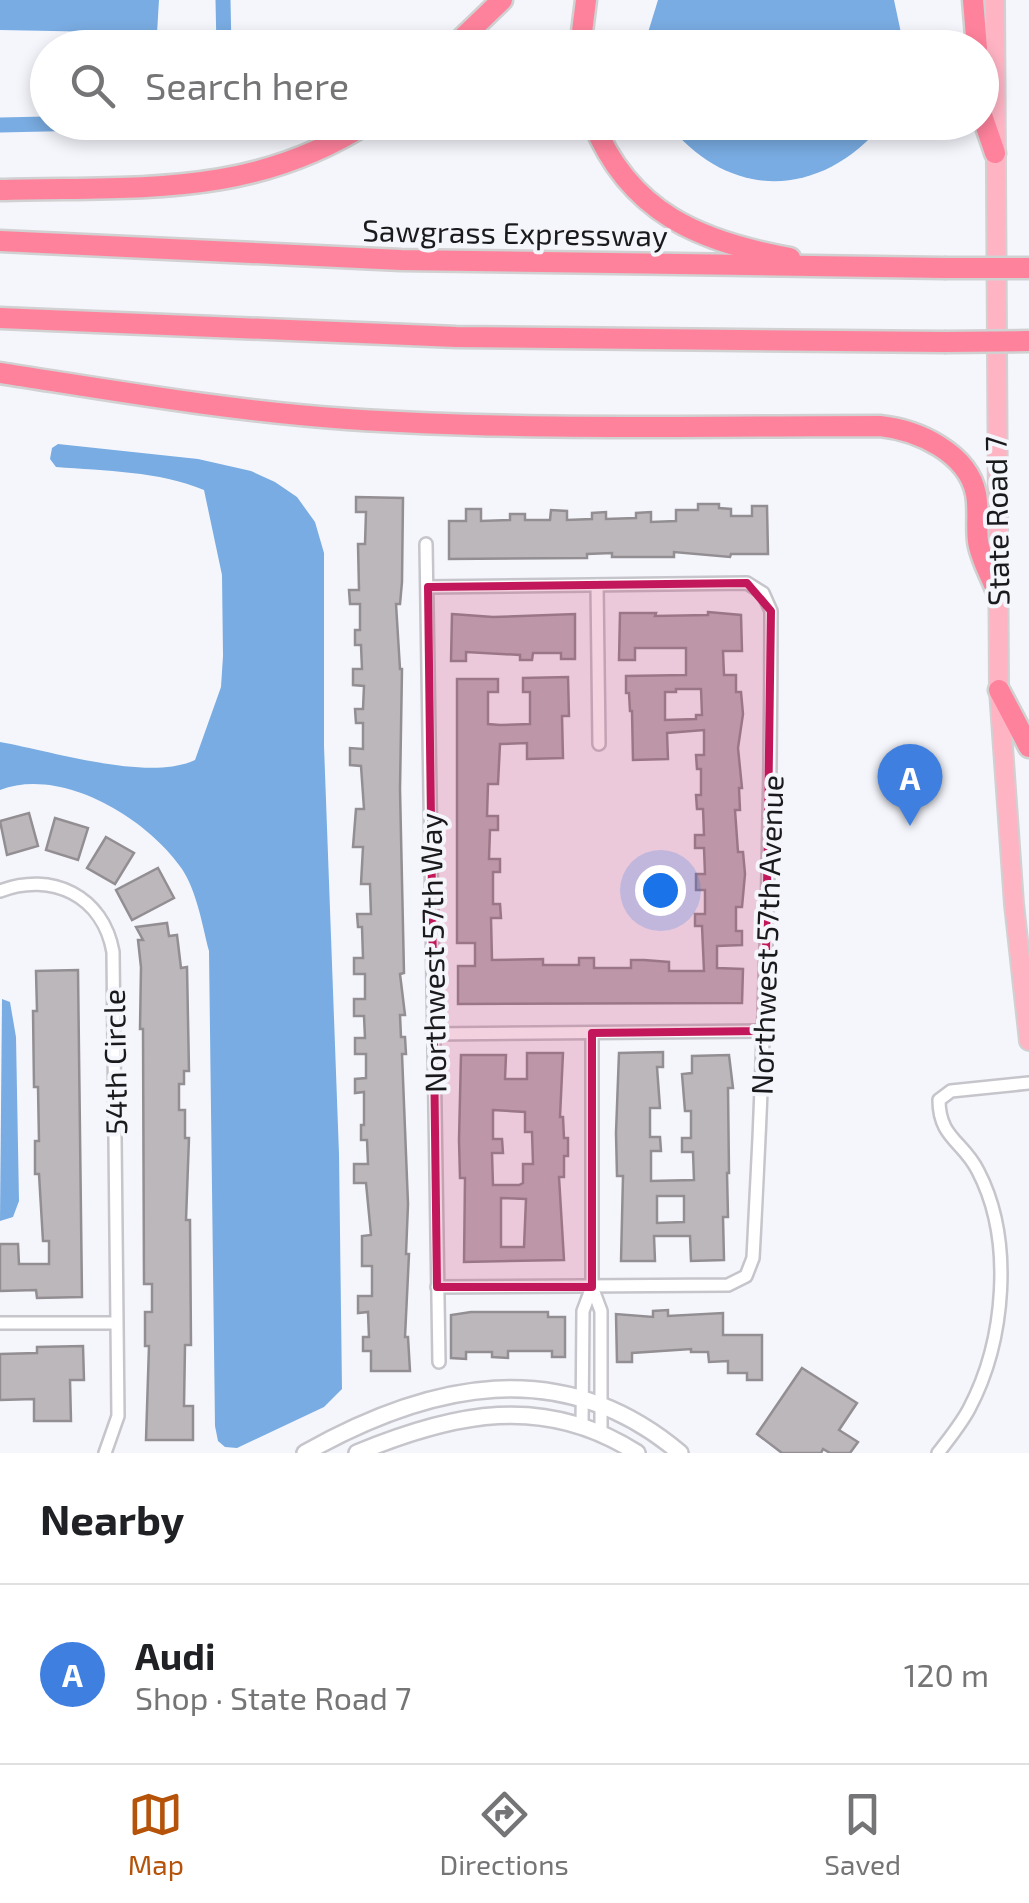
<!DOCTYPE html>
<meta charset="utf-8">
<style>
body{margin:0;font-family:"Exo 2",sans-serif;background:#f6f6f6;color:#202124}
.you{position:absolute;left:660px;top:890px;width:35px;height:35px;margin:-25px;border:8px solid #fff;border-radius:50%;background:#1a73e8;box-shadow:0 0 0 15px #1a73e833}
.badge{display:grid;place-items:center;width:65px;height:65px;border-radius:50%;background:#b45309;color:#fff;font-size:32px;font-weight:700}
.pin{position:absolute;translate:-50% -82px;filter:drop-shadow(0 2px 5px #0008)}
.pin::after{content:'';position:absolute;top:52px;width:35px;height:30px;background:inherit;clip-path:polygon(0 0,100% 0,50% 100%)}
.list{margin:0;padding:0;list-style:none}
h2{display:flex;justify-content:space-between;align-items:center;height:130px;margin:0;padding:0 40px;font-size:42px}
h2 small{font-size:32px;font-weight:400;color:#757577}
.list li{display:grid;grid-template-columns:65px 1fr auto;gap:30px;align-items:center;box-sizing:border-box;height:180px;padding:0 40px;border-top:2px solid #e0e0e0}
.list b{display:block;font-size:38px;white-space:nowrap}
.list p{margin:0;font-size:32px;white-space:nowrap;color:#757577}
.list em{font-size:32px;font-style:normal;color:#757577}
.icon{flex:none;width:55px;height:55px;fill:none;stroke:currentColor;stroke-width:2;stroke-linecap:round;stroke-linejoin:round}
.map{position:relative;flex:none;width:1029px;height:1453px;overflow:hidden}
.search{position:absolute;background:#fff;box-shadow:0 5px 15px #0003;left:30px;right:30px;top:30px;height:110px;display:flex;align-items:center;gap:25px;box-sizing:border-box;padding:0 35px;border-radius:55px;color:#757577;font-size:38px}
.sheet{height:310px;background:#fff}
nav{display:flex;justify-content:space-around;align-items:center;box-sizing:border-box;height:140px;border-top:2px solid #e0e0e0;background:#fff;font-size:28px;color:#757577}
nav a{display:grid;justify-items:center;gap:5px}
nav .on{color:#b45309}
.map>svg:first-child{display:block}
.water{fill:#79ace2}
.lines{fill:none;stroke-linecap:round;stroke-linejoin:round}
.canal{stroke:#79ace2;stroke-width:15}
.building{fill:#bcb7bb;stroke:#928e92;stroke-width:2.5;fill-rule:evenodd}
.street-casing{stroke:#c5c5cb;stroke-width:16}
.secondary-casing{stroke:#c5c5cb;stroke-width:20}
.primary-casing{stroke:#d1d1d2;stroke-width:22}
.highway-casing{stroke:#d1d1d2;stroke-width:25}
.street{stroke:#fff;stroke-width:11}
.secondary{stroke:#fff;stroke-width:15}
.primary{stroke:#ffb4c4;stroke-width:18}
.highway{stroke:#ff829c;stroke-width:20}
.highway-bridge-casing{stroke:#d1d1d2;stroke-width:25;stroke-linecap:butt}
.highway-bridge{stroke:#ff829c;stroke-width:20}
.marked{fill:#c2185b;fill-opacity:0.2;stroke:#c2185b;stroke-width:8;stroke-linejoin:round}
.labels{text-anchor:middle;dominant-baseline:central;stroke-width:8;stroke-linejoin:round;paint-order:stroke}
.street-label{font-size:30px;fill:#1a1a1c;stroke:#f5f6fc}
</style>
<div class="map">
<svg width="1029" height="1453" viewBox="0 0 1029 1453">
<rect width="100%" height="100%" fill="#f5f6fc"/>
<g class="water">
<path d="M 0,0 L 159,0 L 157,33 L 0,30 Z"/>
<path d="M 658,0 L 894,0 L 904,47 L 647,47 L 646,39 Z"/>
<path d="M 667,123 L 884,123 C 821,199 730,202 667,123 Z"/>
<path d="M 58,444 L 198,459 L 251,471 L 275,482 L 297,497 L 315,522 L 324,553 L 324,746 L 339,1154 L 342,1389 L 324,1407 L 237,1448 L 225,1447 L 218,1441 L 215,1426 L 209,951 C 202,924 197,892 182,869 C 148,819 62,766 0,790 L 0,742 C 51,751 149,782 195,760 L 221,687 L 223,656 L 222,575 L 204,490 C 159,471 105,471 56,467 L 50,459 L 52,448 Z"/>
<path d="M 2,999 L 10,1002 L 16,1037 L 19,1201 L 13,1217 L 0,1221 Z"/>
</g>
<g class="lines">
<g class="canal">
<path d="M 223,0 L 224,48"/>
<path d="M 0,125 L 137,122"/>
</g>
</g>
<g class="building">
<path d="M 356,497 L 403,498 L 402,582 L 400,604 L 396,604 L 400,669 L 402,669 L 400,789 L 404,973 L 400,974 L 405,1015 L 400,1015 L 401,1037 L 405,1037 L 406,1054 L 402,1054 L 408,1204 L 406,1254 L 409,1254 L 405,1337 L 408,1337 L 410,1371 L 371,1371 L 371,1351 L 363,1351 L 363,1337 L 369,1337 L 368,1312 L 358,1313 L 358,1296 L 372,1296 L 372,1266 L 362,1266 L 362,1236 L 371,1235 L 366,1183 L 354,1183 L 354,1164 L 368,1164 L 367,1140 L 361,1140 L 361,1125 L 364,1125 L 364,1092 L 355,1093 L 355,1079 L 366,1078 L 366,1054 L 355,1054 L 355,1038 L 365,1038 L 364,1016 L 354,1016 L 354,999 L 365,999 L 365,974 L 354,974 L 354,958 L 363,958 L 362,927 L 358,927 L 357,914 L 371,914 L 370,884 L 361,884 L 363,847 L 353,847 L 356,809 L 364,809 L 361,766 L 350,765 L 350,748 L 363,749 L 363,723 L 356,723 L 355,709 L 363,709 L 364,686 L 353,685 L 353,669 L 362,669 L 361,645 L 355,645 L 355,630 L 360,630 L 360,604 L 350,604 L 349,590 L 359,590 L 358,544 L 365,544 L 366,512 L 356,512 Z"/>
<path d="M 698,504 L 719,504 L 719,508 L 731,509 L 731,516 L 752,516 L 752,506 L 767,506 L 768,554 L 731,554 L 730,557 L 674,552 L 674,557 L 612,557 L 612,553 L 587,554 L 587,558 L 449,559 L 449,521 L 466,521 L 466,509 L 481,509 L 481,521 L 510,520 L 510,514 L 525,514 L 525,520 L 550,520 L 551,510 L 567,511 L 567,520 L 592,519 L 592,513 L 606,512 L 606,519 L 636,518 L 636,513 L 651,512 L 651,522 L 676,521 L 676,510 L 698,510 Z"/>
<path d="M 708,612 L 741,615 L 742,651 L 723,651 L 724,675 L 736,675 L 736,692 L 741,692 L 743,714 L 738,748 L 742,788 L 739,788 L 740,810 L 735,810 L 738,852 L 743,852 L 745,874 L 742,907 L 736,907 L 736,931 L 742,931 L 742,945 L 717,946 L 717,968 L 743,969 L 742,1003 L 458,1004 L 458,966 L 475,966 L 475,943 L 457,943 L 457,679 L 498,679 L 498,692 L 488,692 L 488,724 L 500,725 L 530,724 L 530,692 L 523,692 L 523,678 L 568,677 L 569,716 L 562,716 L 563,758 L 527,759 L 527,743 L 500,744 L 498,784 L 488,784 L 487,816 L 498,816 L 498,830 L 490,830 L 489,859 L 500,859 L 500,872 L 493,872 L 493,904 L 500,904 L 501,918 L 491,918 L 492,960 L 543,959 L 543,965 L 579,965 L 579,958 L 594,958 L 594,968 L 631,968 L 631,960 L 644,960 L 669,962 L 669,971 L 704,971 L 702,926 L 695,926 L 695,914 L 705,914 L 705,890 L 696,890 L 696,874 L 705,874 L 704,848 L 695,848 L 695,835 L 704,835 L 703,809 L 697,809 L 696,795 L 701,795 L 701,769 L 697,769 L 696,755 L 704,755 L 704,730 L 667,733 L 668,759 L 633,760 L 632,711 L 630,711 L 629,693 L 626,693 L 626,676 L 686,675 L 686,648 L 635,648 L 635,660 L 619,660 L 620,613 L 656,613 L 655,616 L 708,615 ZM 676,689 L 701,689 L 702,715 L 696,715 L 696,719 L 665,720 L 665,692 L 676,692 Z"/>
<path d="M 452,614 L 493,617 L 575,614 L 575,659 L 561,659 L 561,653 L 533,653 L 532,660 L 520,660 L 520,655 L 466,652 L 466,661 L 451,661 Z"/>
<path d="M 29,813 L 38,846 L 7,855 L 0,821 Z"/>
<path d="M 55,818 L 88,828 L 78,860 L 46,850 Z"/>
<path d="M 106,837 L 134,853 L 115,884 L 87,868 Z"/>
<path d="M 158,868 L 174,898 L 132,920 L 116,890 Z"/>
<path d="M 167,923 L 169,936 L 177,935 L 181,968 L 187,967 L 189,1071 L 184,1071 L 184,1084 L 179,1084 L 179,1110 L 185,1110 L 185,1138 L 189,1138 L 186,1220 L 190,1220 L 191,1345 L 185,1345 L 184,1406 L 193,1406 L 193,1440 L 146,1440 L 149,1346 L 145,1346 L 145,1312 L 152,1312 L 152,1284 L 144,1284 L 143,1029 L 140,1029 L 141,967 L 138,940 L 143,940 L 136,927 Z"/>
<path d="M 78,970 L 82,1297 L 37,1298 L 36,1290 L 0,1291 L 0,1244 L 18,1244 L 19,1264 L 49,1264 L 49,1241 L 43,1241 L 39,1174 L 35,1174 L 35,1141 L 39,1141 L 38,1087 L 34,1087 L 33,1011 L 37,1011 L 36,971 Z"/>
<path d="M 663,1052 L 663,1067 L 657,1067 L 660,1108 L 650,1108 L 650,1137 L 660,1137 L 661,1151 L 651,1151 L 651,1181 L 694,1180 L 693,1152 L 682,1152 L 682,1138 L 691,1138 L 691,1111 L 685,1111 L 682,1074 L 692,1073 L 692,1056 L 729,1055 L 733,1088 L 728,1088 L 729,1173 L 727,1173 L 728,1217 L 723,1217 L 724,1260 L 691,1261 L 690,1236 L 654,1236 L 655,1261 L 621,1261 L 623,1176 L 617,1176 L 616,1133 L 619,1053 ZM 657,1196 L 684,1196 L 684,1222 L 657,1223 Z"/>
<path d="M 527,1053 L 563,1053 L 560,1117 L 563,1117 L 564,1138 L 568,1138 L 568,1156 L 564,1156 L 564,1177 L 559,1177 L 564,1260 L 464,1262 L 465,1178 L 460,1178 L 459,1140 L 461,1055 L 506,1055 L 505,1079 L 527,1079 ZM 493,1110 L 525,1112 L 525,1132 L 532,1132 L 533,1164 L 523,1164 L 523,1183 L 519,1185 L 493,1185 L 492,1153 L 503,1153 L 502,1139 L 493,1139 ZM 501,1198 L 526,1199 L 524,1247 L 501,1247 Z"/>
<path d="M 668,1310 L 668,1316 L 723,1313 L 723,1335 L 762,1335 L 762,1380 L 747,1380 L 747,1373 L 728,1373 L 728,1361 L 709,1362 L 708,1352 L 691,1352 L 691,1349 L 632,1353 L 632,1362 L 617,1362 L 616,1314 L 653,1317 L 653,1311 Z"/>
<path d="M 471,1312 L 548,1312 L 548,1317 L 565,1317 L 565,1357 L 552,1357 L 552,1351 L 508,1351 L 508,1358 L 492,1357 L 492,1352 L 466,1352 L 466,1359 L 451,1358 L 451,1315 Z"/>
<path d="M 83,1346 L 84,1380 L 70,1380 L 71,1421 L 34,1421 L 34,1399 L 0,1400 L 0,1354 L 37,1353 L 37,1347 Z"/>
<path d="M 802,1368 L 857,1403 L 839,1430 L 858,1442 L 850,1453 L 830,1453 L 823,1449 L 821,1453 L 782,1453 L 757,1434 Z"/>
</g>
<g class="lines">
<g class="street-casing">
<g id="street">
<path d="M 426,544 L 439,1362"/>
<path d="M 597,585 L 599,744"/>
<path d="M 428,587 L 747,583 L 763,593 L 771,611 C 771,829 765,1041 753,1258 L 746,1276 L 728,1285 L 437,1287"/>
<path d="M 0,891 C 52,871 103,896 113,952 L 118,1416 L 105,1453"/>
<path d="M 432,1034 L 765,1031"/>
<path d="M 592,1287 L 601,1311 L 601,1433"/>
<path d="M 0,1323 L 116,1323"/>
<path d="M 582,1426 L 583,1311 L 592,1287 L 592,1033"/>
<path d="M 938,1453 C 949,1439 961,1424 969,1409 C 1005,1341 1014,1240 978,1171 C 963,1141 939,1138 939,1100 L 951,1091 L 1029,1083"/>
</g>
</g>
<g class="secondary-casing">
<g id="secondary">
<path d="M 305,1453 C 429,1383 562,1353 680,1453"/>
<path d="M 357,1453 C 453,1413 544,1393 637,1453"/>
</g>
</g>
<g class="primary-casing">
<path id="primary" d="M 995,0 L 999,690 L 1014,904 L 1029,1041"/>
</g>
<g class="highway-casing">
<g id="highway">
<path d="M 973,0 L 977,48"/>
<path d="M 452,48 L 502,0"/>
<path d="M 580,48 L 586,0"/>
<path d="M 982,115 L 995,153"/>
<path d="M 593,122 C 629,213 701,242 790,258"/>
<path d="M 0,190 C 135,186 250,199 369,122"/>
<path d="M 0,241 L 401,260 L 944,268"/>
<path d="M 0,318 L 456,337 L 944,342"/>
<path d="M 0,373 C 116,391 231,411 347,419 C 524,431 703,426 880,426 C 918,430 968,453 976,494 C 979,510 976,526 978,541 C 980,558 991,576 997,592"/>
<path d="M 999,690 L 1029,747"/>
</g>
</g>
<use href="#street" class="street"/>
<use href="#secondary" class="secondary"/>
<use href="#primary" class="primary"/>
<use href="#highway" class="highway"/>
<g class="highway-bridge-casing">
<g id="highway-bridge">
<path d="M 944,268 L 1029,268"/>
<path d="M 944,342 L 1029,341"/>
</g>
</g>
<use href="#highway-bridge" class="highway-bridge"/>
</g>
<path class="marked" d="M 747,583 L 771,611 L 765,1031 L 592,1033 L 592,1287 L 437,1287 L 428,587 Z"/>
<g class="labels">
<g class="street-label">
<text transform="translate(515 232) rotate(1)">Sawgrass Expressway</text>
<text transform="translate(996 521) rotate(-91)">State Road 7</text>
<text transform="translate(766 935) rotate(-88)">Northwest 57th Avenue</text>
<text transform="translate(432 953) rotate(-91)">Northwest 57th Way</text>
<text transform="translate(114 1062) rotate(-91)">54th Circle</text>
</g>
</g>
</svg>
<div class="you"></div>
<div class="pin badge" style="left:910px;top:826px;background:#3f7fe0">A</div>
<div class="search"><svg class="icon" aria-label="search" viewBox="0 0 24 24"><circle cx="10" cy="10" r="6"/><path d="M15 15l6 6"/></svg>Search here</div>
</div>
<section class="sheet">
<h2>Nearby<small></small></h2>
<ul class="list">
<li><span class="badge" style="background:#3f7fe0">A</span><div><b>Audi</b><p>Shop · State Road 7</p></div><em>120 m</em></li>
</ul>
</section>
<nav>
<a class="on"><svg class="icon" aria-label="map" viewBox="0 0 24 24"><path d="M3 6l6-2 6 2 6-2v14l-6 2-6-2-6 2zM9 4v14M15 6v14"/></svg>Map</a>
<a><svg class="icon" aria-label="directions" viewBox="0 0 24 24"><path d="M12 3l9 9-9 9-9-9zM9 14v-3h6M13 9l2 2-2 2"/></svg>Directions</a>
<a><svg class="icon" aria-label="saved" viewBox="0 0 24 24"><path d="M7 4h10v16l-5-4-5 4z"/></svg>Saved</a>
</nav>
